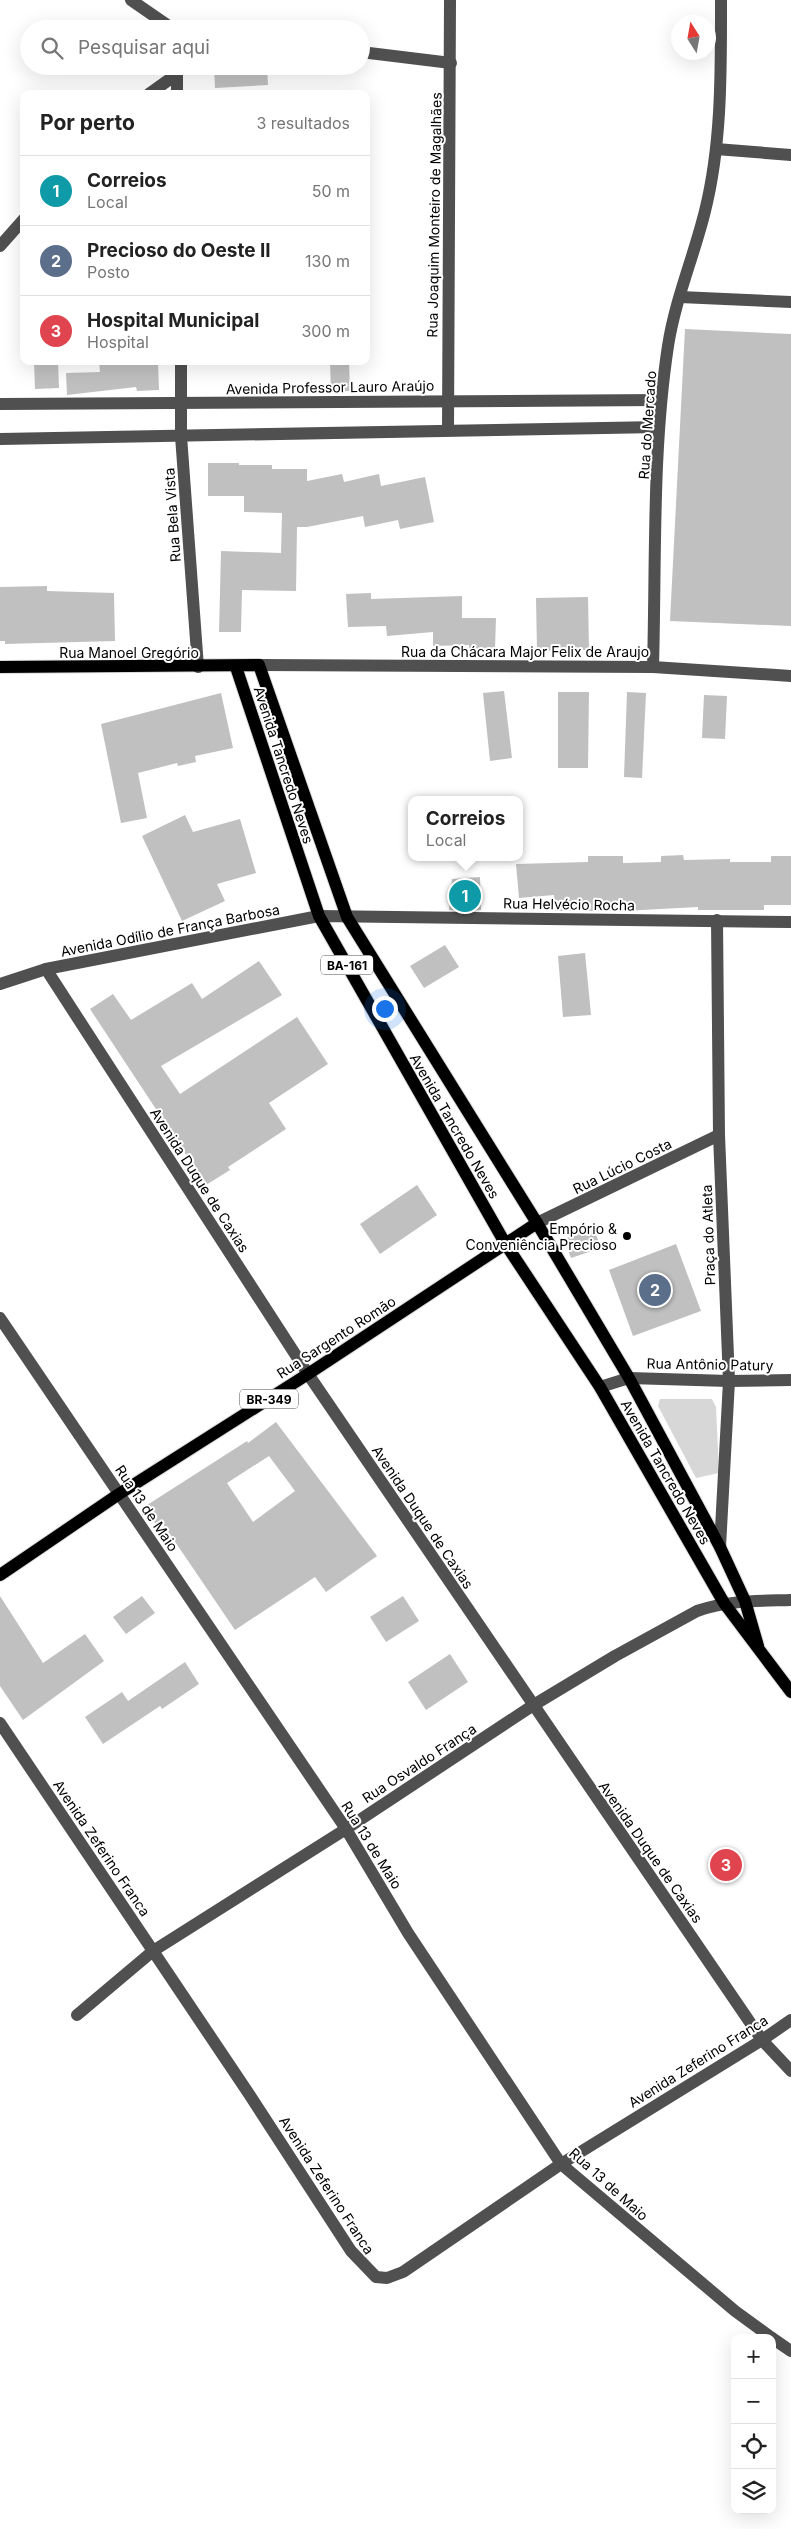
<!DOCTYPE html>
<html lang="pt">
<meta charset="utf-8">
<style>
body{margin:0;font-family:Inter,sans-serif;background:#f2f2f2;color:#222}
.controls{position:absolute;right:15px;bottom:15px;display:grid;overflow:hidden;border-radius:10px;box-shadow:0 5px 20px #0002}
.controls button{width:45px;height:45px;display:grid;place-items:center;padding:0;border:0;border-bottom:1px solid #e0e0e0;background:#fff;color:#222;font:25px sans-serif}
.compass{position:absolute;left:671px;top:15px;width:45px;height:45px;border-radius:50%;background:#fff;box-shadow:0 5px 20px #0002;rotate:349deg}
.you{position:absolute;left:384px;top:1008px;width:18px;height:18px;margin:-12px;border:4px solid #fff;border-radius:50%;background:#1a73e8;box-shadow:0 0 0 8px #1a73e833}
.badge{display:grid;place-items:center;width:32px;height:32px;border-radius:50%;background:#1a73e8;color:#fff;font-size:16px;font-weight:700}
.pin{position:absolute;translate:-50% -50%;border:2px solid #fff;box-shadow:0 1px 5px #0006}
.popup{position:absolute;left:408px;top:796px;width:115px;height:65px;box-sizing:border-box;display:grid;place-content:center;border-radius:10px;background:#fff;filter:drop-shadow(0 1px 4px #0005);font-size:16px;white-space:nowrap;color:#767676}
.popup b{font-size:19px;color:#222}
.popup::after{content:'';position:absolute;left:50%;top:100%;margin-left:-10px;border:10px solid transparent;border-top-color:#fff}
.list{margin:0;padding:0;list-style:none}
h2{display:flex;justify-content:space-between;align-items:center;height:65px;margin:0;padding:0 20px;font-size:21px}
h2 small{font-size:16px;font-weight:400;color:#767676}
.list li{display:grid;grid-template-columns:32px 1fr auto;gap:15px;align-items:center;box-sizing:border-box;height:70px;padding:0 20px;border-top:1px solid #e0e0e0}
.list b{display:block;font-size:19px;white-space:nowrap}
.list p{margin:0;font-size:16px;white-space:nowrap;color:#767676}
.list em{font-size:16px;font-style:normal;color:#767676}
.icon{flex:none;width:28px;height:28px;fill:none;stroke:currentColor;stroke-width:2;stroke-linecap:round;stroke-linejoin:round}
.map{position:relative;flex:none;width:791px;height:2529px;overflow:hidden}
.search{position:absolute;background:#fff;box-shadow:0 5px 20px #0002;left:20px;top:20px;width:350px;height:55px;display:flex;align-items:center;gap:12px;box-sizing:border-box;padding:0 18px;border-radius:28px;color:#767676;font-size:19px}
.panel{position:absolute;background:#fff;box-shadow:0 5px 20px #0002;left:20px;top:90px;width:350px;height:275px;border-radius:10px}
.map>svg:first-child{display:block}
.green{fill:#d7d7d7}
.building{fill:#c0c0c0;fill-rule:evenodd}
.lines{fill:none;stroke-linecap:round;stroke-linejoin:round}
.major-casing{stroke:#dbdbdb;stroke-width:14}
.minor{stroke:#505050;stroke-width:12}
.major{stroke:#000;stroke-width:12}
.poi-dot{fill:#000;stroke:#fff;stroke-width:2}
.labels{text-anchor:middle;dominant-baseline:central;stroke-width:4;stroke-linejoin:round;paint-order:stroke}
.shield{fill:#fff;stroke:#4c4c4c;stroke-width:1}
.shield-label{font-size:12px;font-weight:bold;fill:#000}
.street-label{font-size:14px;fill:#000;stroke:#fff}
.poi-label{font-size:14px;fill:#000;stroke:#fff;text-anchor:end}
</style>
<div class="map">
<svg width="791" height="2529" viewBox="0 0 791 2529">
<rect width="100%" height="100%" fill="#fff"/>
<path class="green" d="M 660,1399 L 712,1399 L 716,1407 L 719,1473 L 696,1478 L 658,1406 Z"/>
<g class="building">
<path d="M 214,66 L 267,66 L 268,85 L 215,88 Z"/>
<path d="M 685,329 L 791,334 L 791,626 L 670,621 Z"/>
<path d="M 34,361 L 58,361 L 59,388 L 35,389 Z"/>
<path d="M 99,361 L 158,361 L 159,390 L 137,391 L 136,387 L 67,395 L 66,373 L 100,372 Z"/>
<path d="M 330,361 L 349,361 L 350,391 L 331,392 Z"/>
<path d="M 208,463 L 239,463 L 239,465 L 272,465 L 272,469 L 307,469 L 307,481 L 342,474 L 344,482 L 379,474 L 381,486 L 425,477 L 434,522 L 400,529 L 398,520 L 365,527 L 363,516 L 307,527 L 297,527 L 296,591 L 242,590 L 241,632 L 219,632 L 221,551 L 281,553 L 282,513 L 244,512 L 244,496 L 208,496 Z"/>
<path d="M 47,586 L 47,591 L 114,593 L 115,641 L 5,644 L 5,641 L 0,641 L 0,587 Z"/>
<path d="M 371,593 L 371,599 L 462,596 L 462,618 L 496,618 L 495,649 L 469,649 L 469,645 L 433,646 L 433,632 L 387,636 L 386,626 L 348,627 L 346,594 Z"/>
<path d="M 588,597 L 589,650 L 537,651 L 536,598 Z"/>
<path d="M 504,691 L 512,758 L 490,761 L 483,693 Z"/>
<path d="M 558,692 L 589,692 L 588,768 L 558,768 Z"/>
<path d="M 627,692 L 646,693 L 642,778 L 624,777 Z"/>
<path d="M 221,693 L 233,748 L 195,756 L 196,762 L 178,766 L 177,763 L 138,773 L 147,818 L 121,823 L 101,724 Z"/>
<path d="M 704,695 L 727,696 L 725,739 L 702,738 Z"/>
<path d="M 185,815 L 193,832 L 240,819 L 256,873 L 217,884 L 225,901 L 182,921 L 142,836 Z"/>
<path d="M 683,855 L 684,860 L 730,859 L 730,862 L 771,862 L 771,856 L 791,856 L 791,905 L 764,905 L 764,910 L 698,910 L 698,907 L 623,911 L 555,911 L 554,895 L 519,898 L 516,864 L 588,862 L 588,856 L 623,856 L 623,863 L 661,862 L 661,856 Z"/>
<path d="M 480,877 L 481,910 L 449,910 L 452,879 Z"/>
<path d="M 445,945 L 459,967 L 424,988 L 410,966 Z"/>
<path d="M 585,953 L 591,1015 L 563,1017 L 558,956 Z"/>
<path d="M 259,961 L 282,995 L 161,1066 L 180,1094 L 297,1017 L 328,1064 L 269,1103 L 286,1129 L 228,1167 L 230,1170 L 206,1185 L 90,1009 L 113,994 L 131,1020 L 192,983 L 202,999 Z"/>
<path d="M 417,1185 L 437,1215 L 380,1254 L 360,1224 Z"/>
<path d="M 594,1229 L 601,1248 L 571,1258 L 564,1239 Z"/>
<path d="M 676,1244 L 701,1311 L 633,1336 L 609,1270 Z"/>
<path d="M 276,1422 L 377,1556 L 326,1592 L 315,1577 L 235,1630 L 163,1524 L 158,1527 L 144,1507 L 247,1441 L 248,1443 ZM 269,1456 L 295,1491 L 253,1522 L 227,1483 Z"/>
<path d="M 0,1596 L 43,1663 L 85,1634 L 104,1661 L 23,1720 L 0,1686 Z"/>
<path d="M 142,1596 L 155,1613 L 126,1634 L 113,1617 Z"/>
<path d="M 403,1596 L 419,1621 L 386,1642 L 370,1617 Z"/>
<path d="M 450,1654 L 468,1682 L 426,1710 L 408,1682 Z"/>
<path d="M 185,1662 L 199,1684 L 162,1709 L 160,1706 L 103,1744 L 85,1717 L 122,1692 L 128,1701 Z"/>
</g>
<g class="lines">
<g class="major-casing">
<g id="major">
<path d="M 0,667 L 259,665 L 347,917 L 537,1223 L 629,1378 L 720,1547 L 745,1601 L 758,1646"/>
<path d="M 236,667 L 319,916 L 505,1243 L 600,1387 L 724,1603 L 791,1692"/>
<path d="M 0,1575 L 119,1494 L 308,1374 L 537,1223"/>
</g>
</g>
<g class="minor">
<path d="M 131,0 L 173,29"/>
<path d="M 361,52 L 451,63"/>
<path d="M 177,69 L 177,94"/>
<path d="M 149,94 L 177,74"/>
<path d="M 716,149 L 791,155"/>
<path d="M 0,246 L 24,219"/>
<path d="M 680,297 L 791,302"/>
<path d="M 181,361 L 181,436 L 198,667"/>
<path d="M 0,404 L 661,400"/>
<path d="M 448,430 L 450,0"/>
<path d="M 0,439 L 659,427"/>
<path d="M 259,665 L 653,667 L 791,676"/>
<path d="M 653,667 C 656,560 652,451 668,346 C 675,300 694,256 705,211 C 722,143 721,70 721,0"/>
<path d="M 717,920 L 719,1135 L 729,1381 L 720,1547"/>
<path d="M 46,969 L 308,1374 L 762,2040 L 791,2071"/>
<path d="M 0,984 L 46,969 L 319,916 L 791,922"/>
<path d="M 537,1223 L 719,1135"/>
<path d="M 0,1318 L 346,1829 L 408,1933 L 561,2164 L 735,2311 L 772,2338"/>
<path d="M 600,1387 L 629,1378 L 729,1381 L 791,1380"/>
<path d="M 0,1723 L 249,2094 L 351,2251 L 376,2277 L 387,2278 L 403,2272 L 561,2164 L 762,2040 L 791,2020"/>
<path d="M 77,2015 L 153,1951 L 346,1829 L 532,1706 L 615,1656 L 697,1611 C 728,1600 759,1601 791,1600"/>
<path d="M 772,2338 L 791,2351"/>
</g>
<use href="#major" class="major"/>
</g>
<circle class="poi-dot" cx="627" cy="1236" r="5"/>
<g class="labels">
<g class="shield">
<rect x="321" y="955.5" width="52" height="19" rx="4"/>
<rect x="240" y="1389.5" width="58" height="19" rx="4"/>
</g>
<g class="shield-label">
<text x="347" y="965">BA-161</text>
<text x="269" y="1399">BR-349</text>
</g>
<g class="street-label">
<text transform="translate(434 215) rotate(-89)">Rua Joaquim Monteiro de Magalhães</text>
<text transform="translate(330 387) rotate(-1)">Avenida Professor Lauro Araújo</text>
<text transform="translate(647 425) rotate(-86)">Rua do Mercado</text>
<text transform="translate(172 515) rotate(-94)">Rua Bela Vista</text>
<text x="525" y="651">Rua da Chácara Major Felix de Araujo</text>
<text x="129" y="652">Rua Manoel Gregório</text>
<text transform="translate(284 765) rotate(72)">Avenida Tancredo Neves</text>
<text transform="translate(569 904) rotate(1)">Rua Helvécio Rocha</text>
<text transform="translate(170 930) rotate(-11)">Avenida Odílio de França Barbosa</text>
<text transform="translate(455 1126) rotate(60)">Avenida Tancredo Neves</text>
<text transform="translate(622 1166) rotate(-26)">Rua Lúcio Costa</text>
<text transform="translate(200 1180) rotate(57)">Avenida Duque de Caxias</text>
<text transform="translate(708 1235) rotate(-92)">Praça do Atleta</text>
<text transform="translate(336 1337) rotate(-33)">Rua Sargento Romão</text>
<text transform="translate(710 1364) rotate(1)">Rua Antônio Patury</text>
<text transform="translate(666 1472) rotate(60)">Avenida Tancredo Neves</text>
<text transform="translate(147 1508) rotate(56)">Rua 13 de Maio</text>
<text transform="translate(423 1517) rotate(56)">Avenida Duque de Caxias</text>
<text transform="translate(419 1763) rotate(-33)">Rua Osvaldo França</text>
<text transform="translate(372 1845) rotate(58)">Rua 13 de Maio</text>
<text transform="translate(102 1848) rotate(56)">Avenida Zeferino Franca</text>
<text transform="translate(651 1852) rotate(55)">Avenida Duque de Caxias</text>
<text transform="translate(698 2061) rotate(-32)">Avenida Zeferino Franca</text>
<text transform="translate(609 2184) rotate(42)">Rua 13 de Maio</text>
<text transform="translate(327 2185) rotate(57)">Avenida Zeferino Franca</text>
</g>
<g class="poi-label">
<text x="617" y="1228">Empório &amp;<tspan x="617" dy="16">Conveniência Precioso</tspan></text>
</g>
</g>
</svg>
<div class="controls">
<button>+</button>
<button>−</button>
<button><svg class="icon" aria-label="locate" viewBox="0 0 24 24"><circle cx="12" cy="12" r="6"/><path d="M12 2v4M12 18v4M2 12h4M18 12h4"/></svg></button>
<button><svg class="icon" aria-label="layers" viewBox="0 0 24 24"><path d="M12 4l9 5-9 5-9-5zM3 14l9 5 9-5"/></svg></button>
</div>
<svg class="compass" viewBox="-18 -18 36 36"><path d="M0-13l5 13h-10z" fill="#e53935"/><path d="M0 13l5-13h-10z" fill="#767676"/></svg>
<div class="you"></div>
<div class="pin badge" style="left:465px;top:896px;background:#0f9aa8">1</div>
<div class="popup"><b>Correios</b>Local</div>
<div class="pin badge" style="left:655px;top:1290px;background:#5c6f8a">2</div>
<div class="pin badge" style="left:726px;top:1865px;background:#e0444e">3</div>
<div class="search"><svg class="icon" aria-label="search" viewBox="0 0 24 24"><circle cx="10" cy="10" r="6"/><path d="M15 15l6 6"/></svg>Pesquisar aqui</div>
<section class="panel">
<h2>Por perto<small>3 resultados</small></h2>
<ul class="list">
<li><span class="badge" style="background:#0f9aa8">1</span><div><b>Correios</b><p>Local</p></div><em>50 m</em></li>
<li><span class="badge" style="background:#5c6f8a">2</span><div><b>Precioso do Oeste II</b><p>Posto</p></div><em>130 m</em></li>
<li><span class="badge" style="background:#e0444e">3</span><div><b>Hospital Municipal</b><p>Hospital</p></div><em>300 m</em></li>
</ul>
</section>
</div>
